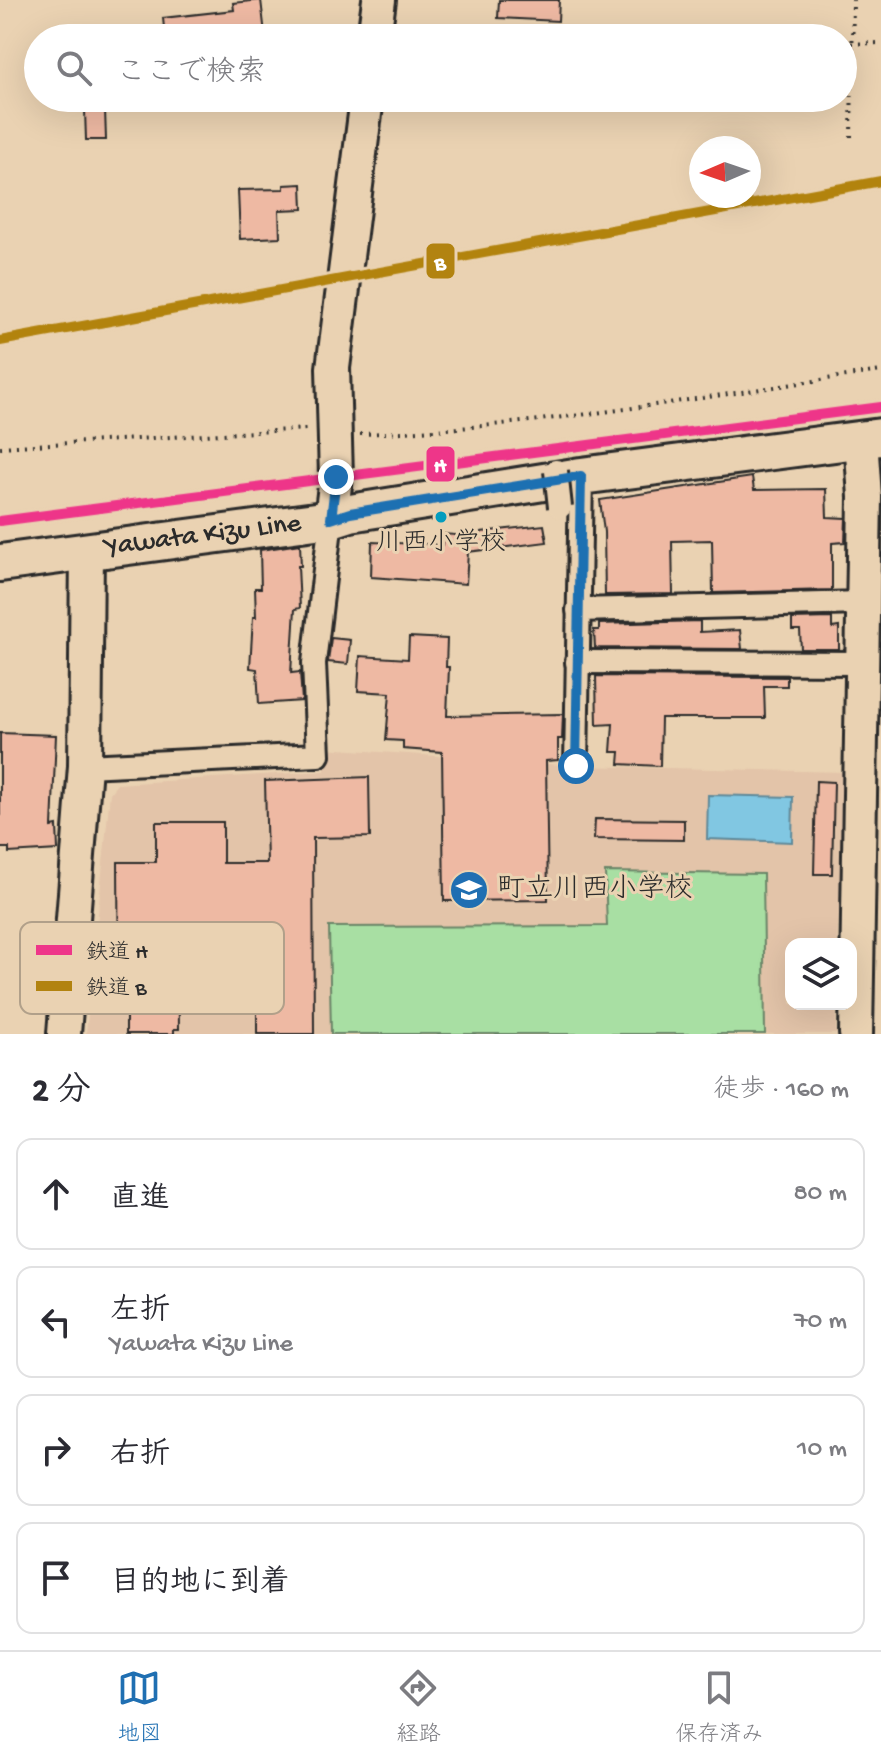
<!DOCTYPE html>
<html lang="ja">
<meta charset="utf-8">
<style>
body{margin:0;font-family:"Gochi Hand","Klee One",sans-serif;background:#f7f7f7;color:#2b2b33}
.controls{position:absolute;right:24px;bottom:24px;display:grid;overflow:hidden;border-radius:16px;box-shadow:0 8px 32px #0002}
.controls button{width:72px;height:72px;display:grid;place-items:center;padding:0;border:0;border-bottom:2px solid #e1e1e2;background:#fff;color:#2b2b33;font:40px sans-serif}
.compass{position:absolute;left:689px;top:136px;width:72px;height:72px;border-radius:50%;background:#fff;box-shadow:0 8px 32px #0002;rotate:268deg}
.stop{position:absolute;width:24px;height:24px;margin:-18px;border:6px solid #1f6fb2;border-radius:50%;background:#fff}
.stop.end{background:#1f6fb2;border-color:#fff;box-shadow:0 2px 8px #0008}
.list{margin:0;padding:0;list-style:none}
h2{display:flex;justify-content:space-between;align-items:center;height:104px;margin:0;padding:0 32px;font-size:34px}
h2 small{font-size:26px;font-weight:400;color:#7c7c81}
.list li{display:grid;grid-template-columns:52px 1fr auto;gap:24px;align-items:center;box-sizing:border-box;height:112px;margin:0 16px 16px;padding:0 16px;border:2px solid #e1e1e2;border-radius:16px}
.list b{display:block;font-size:30px;white-space:nowrap}
.list p{margin:0;font-size:26px;white-space:nowrap;color:#7c7c81}
.list em{font-size:26px;font-style:normal;color:#7c7c81}
.icon{flex:none;width:44px;height:44px;fill:none;stroke:currentColor;stroke-width:2;stroke-linecap:round;stroke-linejoin:round}
.map{position:relative;flex:none;width:881px;height:1034px;overflow:hidden}
.search{position:absolute;background:#fff;box-shadow:0 8px 32px #0002;left:24px;right:24px;top:24px;height:88px;display:flex;align-items:center;gap:20px;box-sizing:border-box;padding:0 28px;border-radius:44px;color:#7c7c81;font-size:30px}
.sheet{height:616px;background:#fff}
nav{display:flex;justify-content:space-around;align-items:center;box-sizing:border-box;height:112px;border-top:2px solid #e1e1e2;background:#fff;font-size:22px;color:#7c7c81}
nav a{display:grid;justify-items:center;gap:4px}
nav .on{color:#1f6fb2}
.map>svg:first-child{display:block}
.built{fill:#e3c4a9}
.green{fill:#a8dfa3;stroke:#6a8567;stroke-width:2}
.water{fill:#81c7e2;stroke:#5f8999;stroke-width:2}
.building{fill:#eeb9a3;stroke:#2b2b2b;stroke-width:2}
.lines{fill:none;stroke-linecap:round;stroke-linejoin:round}
.street-casing{stroke:#2b2b2b;stroke-width:28}
.secondary-casing{stroke:#2b2b2b;stroke-width:38}
.primary-casing{stroke:#2b2b2b;stroke-width:42}
.path{stroke:#2b2b2b;stroke-width:4;stroke-dasharray:2 6;stroke-linecap:butt}
.street{stroke:#ead2b2;stroke-width:22}
.secondary{stroke:#ead2b2;stroke-width:32}
.primary{stroke:#ead2b2;stroke-width:36}
.street-bridge-casing{stroke:#2b2b2b;stroke-width:28;stroke-linecap:butt}
.street-bridge{stroke:#ead2b2;stroke-width:22}
.rail-1-casing{stroke:#ead2b2;stroke-width:16}
.rail-2-casing{stroke:#ead2b2;stroke-width:16}
.rail-1{stroke:#ee3689;stroke-width:10}
.rail-2{stroke:#b28310;stroke-width:10}
.route{stroke:#1f6fb2;stroke-width:10}
.bus-dot{fill:#049cbe;stroke:#ead2b2;stroke-width:3}
.labels{text-anchor:middle;dominant-baseline:central;stroke-width:6;stroke-linejoin:round;paint-order:stroke}
.bus-label{font-size:26px;fill:#2b2b2b;stroke:#ead2b2}
.street-label{font-size:28px;fill:#2b2b2b;stroke:#ead2b2}
.poi-label{font-size:28px;fill:#2b2b2b;stroke:#ead2b2;text-anchor:start}
.key{fill:#ead2b2;stroke:#b1a08a;stroke-width:2}
.key-label{font-size:22px;fill:#2b2b2b}
.line-badge{stroke:#ead2b2;stroke-width:3}
.badge-label{font-size:22px;text-anchor:middle;font-weight:bold;fill:#fff}
</style>
<div class="map">
<svg width="881" height="1034" viewBox="0 0 881 1034">
<rect width="100%" height="100%" fill="#ead2b2"/>
<filter id="ink" filterUnits="userSpaceOnUse"><feTurbulence type="fractalNoise" baseFrequency=".0125" numOctaves="2"/><feDisplacementMap in="SourceGraphic" scale="16" xChannelSelector="R" yChannelSelector="G"/><feConvolveMatrix kernelMatrix="1 2 1 2 8 2 1 2 1" color-interpolation-filters="sRGB"/></filter>
<g filter="url(#ink)">
<path class="built" d="M 325,748 L 576,766 L 847,772 L 837,944 L 791,944 L 791,1004 L 836,1004 L 836,1034 L 86,1034 L 110,793 L 117,784 L 325,771 Z"/>
<path class="green" d="M 605,872 L 763,874 L 765,1034 L 331,1034 L 329,927 L 607,926 Z"/>
<path class="water" d="M 708,795 L 793,797 L 792,842 L 707,839 Z"/>
<g class="building">
<path d="M 261,0 L 265,34 L 231,38 L 165,38 L 163,18 L 234,10 L 233,3 Z"/>
<path d="M 499,0 L 559,0 L 558,21 L 498,18 Z"/>
<path d="M 105,109 L 106,140 L 86,140 L 85,110 Z"/>
<path d="M 302,184 L 303,209 L 279,210 L 280,237 L 240,239 L 238,190 L 284,189 L 284,185 Z"/>
<path d="M 752,477 L 754,490 L 826,489 L 827,517 L 846,518 L 845,542 L 832,543 L 832,590 L 713,593 L 712,540 L 672,541 L 673,594 L 605,595 L 604,532 L 600,500 Z"/>
<path d="M 544,525 L 547,542 L 468,552 L 466,584 L 371,577 L 372,542 L 442,545 L 443,534 L 481,537 L 481,532 Z"/>
<path d="M 300,544 L 301,566 L 298,566 L 300,608 L 295,609 L 291,673 L 300,672 L 302,701 L 259,704 L 257,669 L 250,668 L 253,617 L 256,617 L 255,588 L 261,588 L 260,550 Z"/>
<path d="M 832,618 L 832,628 L 839,627 L 839,649 L 801,649 L 800,630 L 792,630 L 792,619 Z"/>
<path d="M 700,621 L 700,632 L 740,630 L 742,649 L 595,648 L 594,630 L 599,630 L 599,624 Z"/>
<path d="M 409,637 L 447,639 L 446,667 L 449,667 L 447,716 L 563,714 L 562,739 L 558,739 L 558,760 L 546,761 L 548,900 L 444,901 L 442,752 L 403,749 L 403,741 L 386,740 L 390,693 L 358,691 L 360,656 L 408,659 Z"/>
<path d="M 331,638 L 350,640 L 348,664 L 328,662 Z"/>
<path d="M 596,676 L 787,677 L 787,686 L 764,686 L 765,718 L 661,718 L 660,766 L 619,764 L 620,752 L 611,752 L 613,724 L 597,725 Z"/>
<path d="M 0,733 L 56,735 L 52,827 L 57,826 L 58,850 L 9,853 L 9,848 L 0,848 Z"/>
<path d="M 369,777 L 370,837 L 313,838 L 314,1034 L 257,1034 L 257,931 L 178,931 L 179,1029 L 174,1029 L 174,1034 L 126,1034 L 126,1015 L 119,1015 L 118,862 L 156,862 L 156,822 L 223,822 L 223,863 L 267,863 L 265,781 Z"/>
<path d="M 816,781 L 834,782 L 832,874 L 814,874 Z"/>
<path d="M 595,819 L 684,820 L 684,840 L 594,839 Z"/>
</g>
<g class="lines">
<g class="street-casing">
<g id="street">
<path d="M 578,610 L 863,603"/>
<path d="M 577,662 L 862,663"/>
<path d="M 85,766 L 318,755 L 314,663 L 331,519"/>
<path d="M 576,766 L 581,476"/>
</g>
</g>
<g class="secondary-casing">
<g id="secondary">
<path d="M 374,38 L 379,0"/>
<path d="M 331,519 L 336,477 L 333,368 L 367,98"/>
<path d="M 64,1034 L 85,766 L 87,551"/>
<path d="M 856,1034 L 865,497 L 861,439"/>
</g>
</g>
<g class="primary-casing">
<path id="primary" d="M 0,563 L 331,519 L 350,513 L 581,476 L 881,437"/>
</g>
<g class="path">
<path d="M 402,23 L 657,38"/>
<path d="M 843,44 L 881,43"/>
<path d="M 851,137 L 853,0"/>
<path d="M 360,434 C 534,428 708,396 881,371"/>
<path d="M 0,447 L 307,429"/>
</g>
<use href="#street" class="street"/>
<use href="#secondary" class="secondary"/>
<use href="#primary" class="primary"/>
<g class="street-bridge-casing">
<path id="street-bridge" d="M 556,471 L 560,507"/>
</g>
<use href="#street-bridge" class="street-bridge"/>
<g class="rail-1-casing">
<path id="rail-1" d="M 0,521 L 881,407"/>
</g>
<g class="rail-2-casing">
<path id="rail-2" d="M 0,341 L 881,181"/>
</g>
<use href="#rail-1" class="rail-1"/>
<use href="#rail-2" class="rail-2"/>
</g>
</g>
<g class="lines" filter="url(#ink)">
<path class="route" d="M 336,477 L 331,519 L 350,513 L 581,476 L 576,766"/>
</g>
<defs>
<g id="school-disc" transform="scale(2)"><circle r="9.5" fill="#1f6fb2" stroke="#ead2b2"/><path d="M0-5L7-2L0 1L-7-2ZM-4 1L0 2.5L4 1V4Q0 6-4 4Z" fill="#fff"/></g>
</defs>
<g fill-rule="evenodd">
<use href="#school-disc" x="469" y="890"/>
</g>
<circle class="bus-dot" cx="441" cy="517" r="7"/>
<g class="labels">
<g class="bus-label">
<text x="441" y="544">川西小学校</text>
</g>
<g class="street-label">
<text transform="translate(203 536) rotate(-7)">Yawata Kizu Line</text>
</g>
<g class="poi-label">
<text x="497" y="890">町立川西小学校</text>
</g>
</g>
<rect x="20" y="922" width="264" height="92" rx="12" class="key"/>
<rect x="36" y="945" width="36" height="10" fill="#ee3689"/>
<rect x="36" y="981" width="36" height="10" fill="#b28310"/>
<g class="key-label">
<text x="86" y="958">鉄道 H</text>
<text x="86" y="994">鉄道 B</text>
</g>
<g class="line-badge">
<rect x="425" y="242" width="31" height="38" rx="8" fill="#b28310"/>
<rect x="425" y="445" width="31" height="38" rx="8" fill="#ee3689"/>
</g>
<g class="badge-label">
<text x="440" y="269">B</text>
<text x="440" y="472">H</text>
</g>
</svg>
<div class="controls">
<button><svg class="icon" aria-label="layers" viewBox="0 0 24 24"><path d="M12 4l9 5-9 5-9-5zM3 14l9 5 9-5"/></svg></button>
</div>
<svg class="compass" viewBox="-18 -18 36 36"><path d="M0-13l5 13h-10z" fill="#e53935"/><path d="M0 13l5-13h-10z" fill="#7c7c81"/></svg>
<div class="stop" style="left:576px;top:766px"></div>
<div class="stop end" style="left:336px;top:477px"></div>
<div class="search"><svg class="icon" aria-label="search" viewBox="0 0 24 24"><circle cx="10" cy="10" r="6"/><path d="M15 15l6 6"/></svg>ここで検索</div>
</div>
<section class="sheet">
<h2>2 分<small>徒歩 · 160 m</small></h2>
<ul class="list">
<li><svg class="icon" aria-label="ahead" viewBox="0 0 24 24"><path d="M12 20V5M6 11l6-6 6 6"/></svg><div><b>直進</b></div><em>80 m</em></li>
<li><svg class="icon" aria-label="left" viewBox="0 0 24 24"><path d="M17 20v-9H6M10 6l-5 5 5 5"/></svg><div><b>左折</b><p>Yawata Kizu Line</p></div><em>70 m</em></li>
<li><svg class="icon" aria-label="right" viewBox="0 0 24 24"><path d="M7 20v-9h11M14 6l5 5-5 5"/></svg><div><b>右折</b></div><em>10 m</em></li>
<li><svg class="icon" aria-label="arrive" viewBox="0 0 24 24"><path d="M6 21V4h12l-3 4 3 4H6"/></svg><div><b>目的地に到着</b></div></li>
</ul>
</section>
<nav>
<a class="on"><svg class="icon" aria-label="map" viewBox="0 0 24 24"><path d="M3 6l6-2 6 2 6-2v14l-6 2-6-2-6 2zM9 4v14M15 6v14"/></svg>地図</a>
<a><svg class="icon" aria-label="directions" viewBox="0 0 24 24"><path d="M12 3l9 9-9 9-9-9zM9 14v-3h6M13 9l2 2-2 2"/></svg>経路</a>
<a><svg class="icon" aria-label="saved" viewBox="0 0 24 24"><path d="M7 4h10v16l-5-4-5 4z"/></svg>保存済み</a>
</nav>
